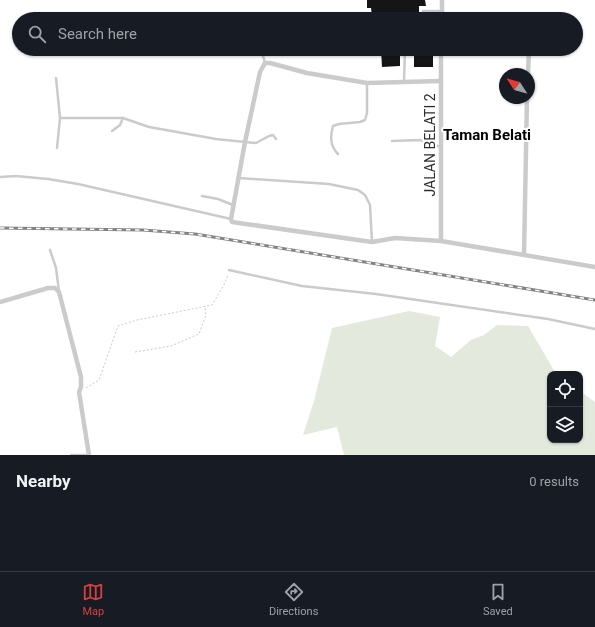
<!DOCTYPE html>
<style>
body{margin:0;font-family:Roboto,sans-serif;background:#242831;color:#f1f3f6}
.controls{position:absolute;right:12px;bottom:12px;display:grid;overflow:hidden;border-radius:8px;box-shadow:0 1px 3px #0004}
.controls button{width:36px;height:36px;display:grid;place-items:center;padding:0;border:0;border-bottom:1px solid #363941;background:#171b24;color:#f1f3f6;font:20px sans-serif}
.compass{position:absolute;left:499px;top:68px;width:36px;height:36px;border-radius:50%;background:#171b24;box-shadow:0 1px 3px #0004;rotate:306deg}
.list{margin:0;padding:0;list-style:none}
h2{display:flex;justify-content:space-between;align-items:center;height:52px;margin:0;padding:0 16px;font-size:17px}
h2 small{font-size:13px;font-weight:400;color:#9ea1a6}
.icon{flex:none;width:22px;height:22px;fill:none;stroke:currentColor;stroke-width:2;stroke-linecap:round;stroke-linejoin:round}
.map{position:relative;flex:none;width:595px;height:455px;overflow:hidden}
.search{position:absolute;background:#171b24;box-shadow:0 1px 3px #0004;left:12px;right:12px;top:12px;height:44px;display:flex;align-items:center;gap:10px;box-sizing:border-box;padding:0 14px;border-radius:22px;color:#9ea1a6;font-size:15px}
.sheet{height:116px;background:#171b24}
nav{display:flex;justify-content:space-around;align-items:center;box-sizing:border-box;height:56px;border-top:1px solid #363941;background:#171b24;font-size:11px;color:#9ea1a6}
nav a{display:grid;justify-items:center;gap:2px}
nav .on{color:#d5413f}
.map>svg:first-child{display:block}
.green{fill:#e3eadd}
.building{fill:#151515}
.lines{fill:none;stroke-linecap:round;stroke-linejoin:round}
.path{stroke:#cbcbcb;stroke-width:1;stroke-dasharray:2 2;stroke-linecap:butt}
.lane{stroke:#cbcbcb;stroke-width:2.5}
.street{stroke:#cbcbcb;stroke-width:4.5}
.rail-casing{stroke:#838383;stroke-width:3}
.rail{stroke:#fff;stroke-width:1.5;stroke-dasharray:4.5;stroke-linecap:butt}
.labels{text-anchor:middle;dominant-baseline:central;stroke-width:4;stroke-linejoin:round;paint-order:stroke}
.street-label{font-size:14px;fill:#2e2e2e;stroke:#fff}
.neighbourhood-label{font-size:15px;font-weight:bold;fill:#000;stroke:#fff}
</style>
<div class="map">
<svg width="595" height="455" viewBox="0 0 595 455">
<rect width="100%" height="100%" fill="#fff"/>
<path class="green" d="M 409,311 L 440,317 L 435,346 L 451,357 L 471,340 L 484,335 L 497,325 L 528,326 L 555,372 L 558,374 L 550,374 L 550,440 L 580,440 L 580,391 L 595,402 L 595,455 L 344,455 L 337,427 L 303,435 L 314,401 L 332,328 Z"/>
<g class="building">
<path d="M 367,0 L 425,0 L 426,6 L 419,6 L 419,14 L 372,16 L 371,8 L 367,8 Z"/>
<path d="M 381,49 L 400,49 L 400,66 L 382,67 Z"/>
<rect x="414" y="49" width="19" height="18"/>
</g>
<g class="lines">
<g class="path">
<path d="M 135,352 L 171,346 L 199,334 L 206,315 L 205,306"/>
<path d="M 86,388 L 99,380 L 118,326 L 137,320 L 212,305 L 224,285 L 228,275"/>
</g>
<g class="lane">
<path d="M 423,11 L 442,11"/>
<path d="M 261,49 L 265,63"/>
<path d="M 56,78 L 60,118 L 57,148"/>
<path d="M 404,82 L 405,49"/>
<path d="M 60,118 L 123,118 L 149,127 L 216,139 L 245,142 L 256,143 L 269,136 L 273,135 L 276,139"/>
<path d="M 112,131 L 120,125 L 123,118"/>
<path d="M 392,141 L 420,140 L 441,147"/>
<path d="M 338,154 C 330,146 330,137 333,126 L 339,124 L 360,122 L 365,120 L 367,113 L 367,83"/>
<path d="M 0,177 L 16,176 L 48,179 L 78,184 L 231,219"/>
<path d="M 239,178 L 329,184 L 358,190 L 365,195 L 370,205 L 372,242"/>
<path d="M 202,196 L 218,199 L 233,205"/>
<path d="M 50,250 L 56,268 L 59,291"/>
<path d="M 229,270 L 302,286 L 376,294 L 548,319 L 595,329"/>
<path d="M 71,455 L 86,455"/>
</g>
<g class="street">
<path d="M 442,19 L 442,0"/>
<path d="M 529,19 L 530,16"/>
<path d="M 528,74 L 529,49"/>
<path d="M 441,81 L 367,83 L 307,73 L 270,63 L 265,63 L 260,72 L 245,142 L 231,219 L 232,222 L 372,242 L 395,238 L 441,241 L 595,267"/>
<path d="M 441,241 L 441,49"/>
<path d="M 524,255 L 527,98"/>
<path d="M 0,302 L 48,288 L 55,288 L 59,292 L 81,377 L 81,387 L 79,392 L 89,455"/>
</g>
<g class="rail-casing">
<path id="rail" d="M 0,228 L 143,230 L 195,234 L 595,300"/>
</g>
<use href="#rail" class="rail"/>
</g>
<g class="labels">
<g class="street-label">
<text transform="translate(430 145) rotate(-90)">JALAN BELATI 2</text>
</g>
<g class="neighbourhood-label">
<text x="487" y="135">Taman Belati</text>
</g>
</g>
</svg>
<div class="controls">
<button><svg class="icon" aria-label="locate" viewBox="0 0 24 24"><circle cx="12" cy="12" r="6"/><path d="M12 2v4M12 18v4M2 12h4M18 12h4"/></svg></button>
<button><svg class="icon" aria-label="layers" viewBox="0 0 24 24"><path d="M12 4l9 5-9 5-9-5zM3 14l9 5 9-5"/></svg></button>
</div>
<svg class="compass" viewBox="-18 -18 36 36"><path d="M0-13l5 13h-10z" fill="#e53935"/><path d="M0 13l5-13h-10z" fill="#9ea1a6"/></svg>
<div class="search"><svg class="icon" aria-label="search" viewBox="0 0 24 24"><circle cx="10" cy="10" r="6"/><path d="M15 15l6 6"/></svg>Search here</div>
</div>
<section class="sheet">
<h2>Nearby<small>0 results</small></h2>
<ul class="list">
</ul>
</section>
<nav>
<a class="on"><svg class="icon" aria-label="map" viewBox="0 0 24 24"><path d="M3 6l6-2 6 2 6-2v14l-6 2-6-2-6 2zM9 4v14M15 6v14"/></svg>Map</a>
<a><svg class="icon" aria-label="directions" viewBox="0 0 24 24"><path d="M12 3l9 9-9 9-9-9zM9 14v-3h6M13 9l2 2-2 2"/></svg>Directions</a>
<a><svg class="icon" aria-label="saved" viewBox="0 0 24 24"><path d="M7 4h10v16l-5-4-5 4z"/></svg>Saved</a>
</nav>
